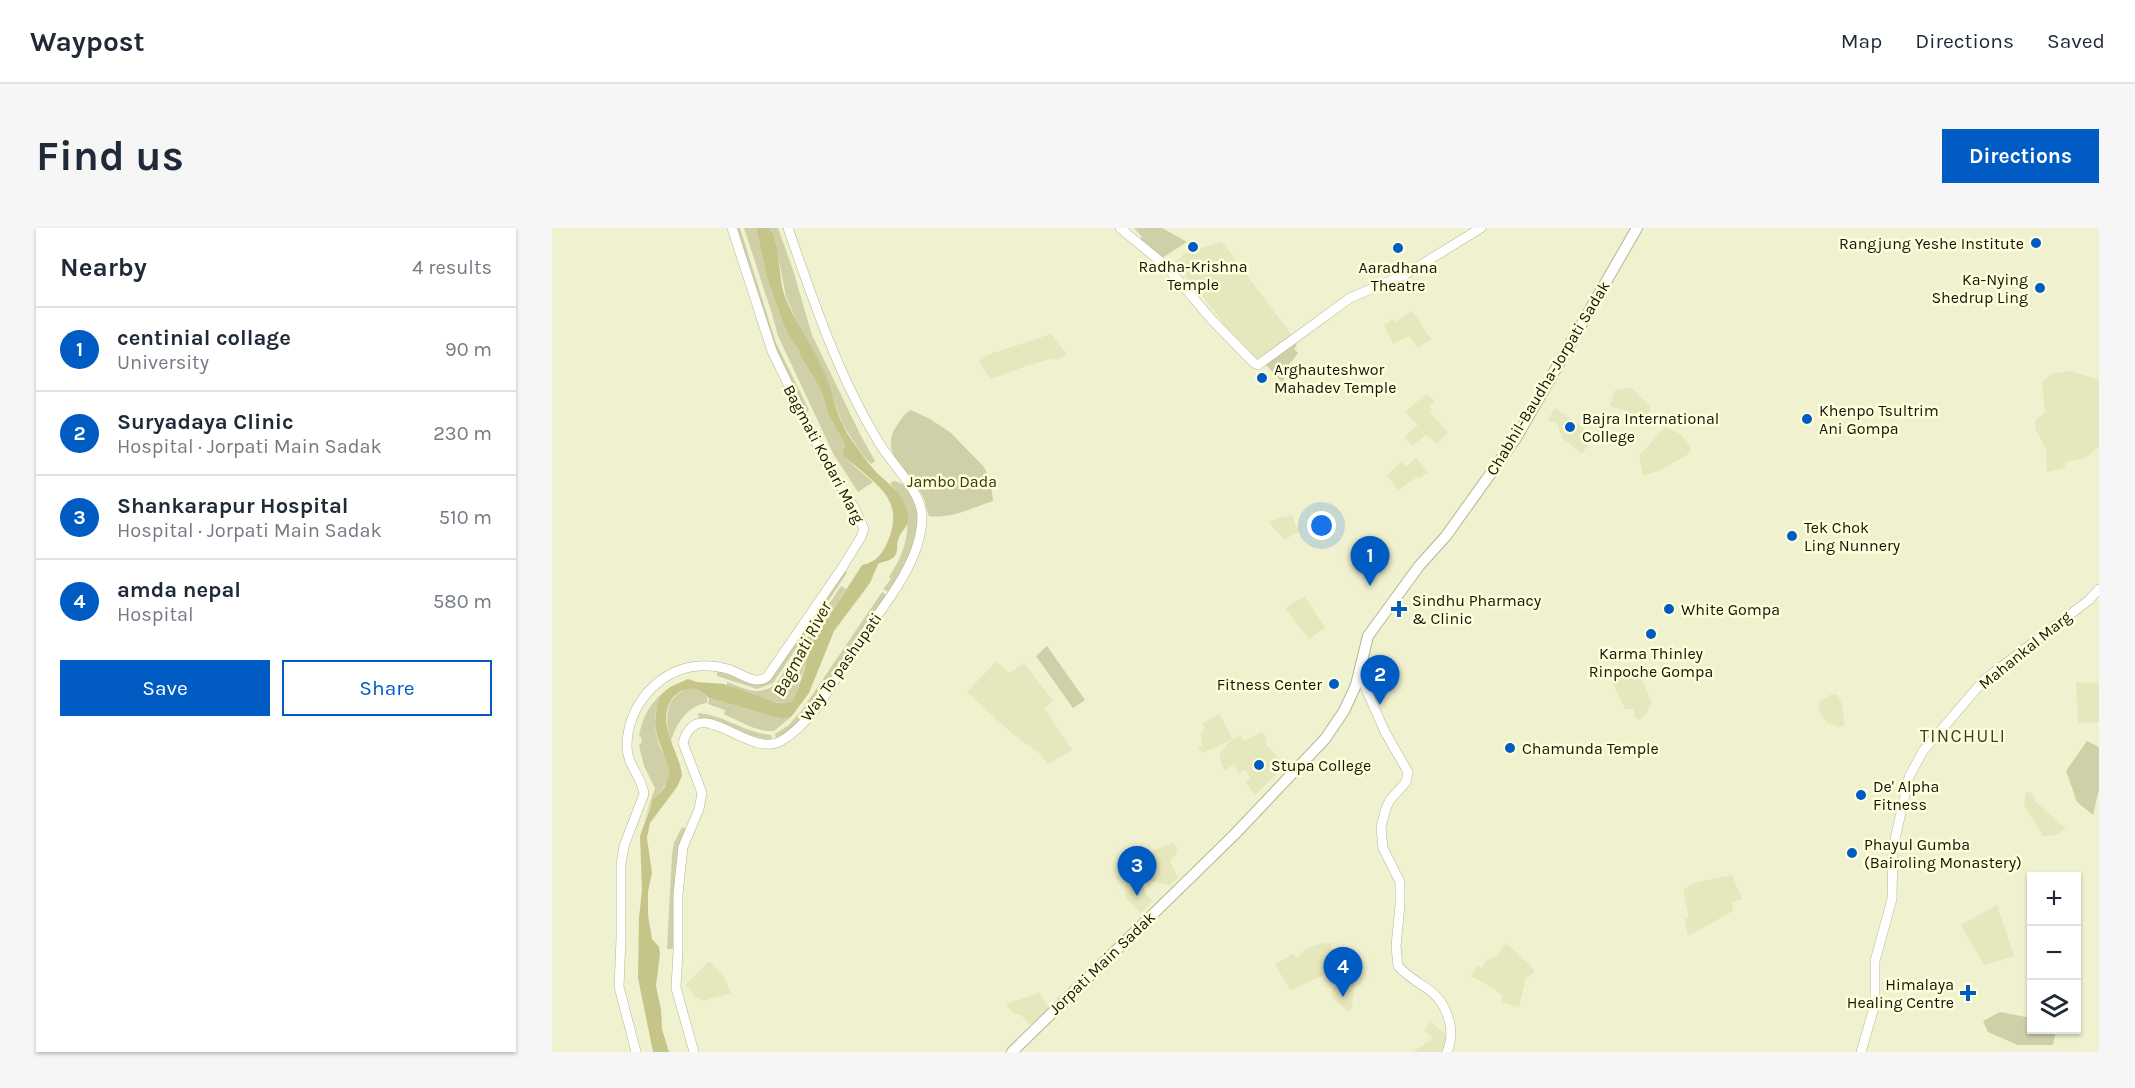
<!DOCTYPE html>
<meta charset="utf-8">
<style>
body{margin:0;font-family:Karla,sans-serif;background:#f6f6f7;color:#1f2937}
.controls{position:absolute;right:18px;bottom:18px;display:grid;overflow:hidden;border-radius:0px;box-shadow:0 2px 4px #0004}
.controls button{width:54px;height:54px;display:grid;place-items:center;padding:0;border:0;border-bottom:2px solid #e0e1e3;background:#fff;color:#1f2937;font:30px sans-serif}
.you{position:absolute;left:770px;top:298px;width:21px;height:21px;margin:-15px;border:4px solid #fff;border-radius:50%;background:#1a73e8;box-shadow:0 0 0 9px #1a73e833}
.badge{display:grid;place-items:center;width:39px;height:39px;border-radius:50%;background:#005bc3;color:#fff;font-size:20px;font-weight:700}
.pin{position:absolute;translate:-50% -50px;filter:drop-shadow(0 2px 3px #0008)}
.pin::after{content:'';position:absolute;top:32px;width:21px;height:18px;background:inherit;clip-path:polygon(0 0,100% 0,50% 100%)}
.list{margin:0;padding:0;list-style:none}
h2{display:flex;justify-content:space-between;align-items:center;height:78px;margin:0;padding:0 24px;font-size:26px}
h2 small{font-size:20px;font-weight:400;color:#747a83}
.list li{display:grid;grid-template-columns:39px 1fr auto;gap:18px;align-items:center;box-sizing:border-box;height:84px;padding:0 24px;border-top:2px solid #e0e1e3}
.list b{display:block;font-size:22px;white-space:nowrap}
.list p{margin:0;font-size:20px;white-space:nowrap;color:#747a83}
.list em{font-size:20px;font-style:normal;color:#747a83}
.actions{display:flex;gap:12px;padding:18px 24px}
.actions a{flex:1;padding:14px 0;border:2px solid #005bc3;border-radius:0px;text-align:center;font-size:21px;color:#005bc3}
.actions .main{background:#005bc3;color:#fff}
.icon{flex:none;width:33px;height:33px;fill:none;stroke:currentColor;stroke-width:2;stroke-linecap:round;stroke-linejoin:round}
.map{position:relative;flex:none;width:1547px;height:824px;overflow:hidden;border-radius:0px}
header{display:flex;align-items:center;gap:36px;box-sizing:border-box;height:84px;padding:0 30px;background:#fff;border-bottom:2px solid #e0e1e3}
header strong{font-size:28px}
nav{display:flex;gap:33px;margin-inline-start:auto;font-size:21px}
.intro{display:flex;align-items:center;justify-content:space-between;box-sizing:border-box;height:144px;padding:0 36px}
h1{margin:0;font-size:42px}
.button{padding:15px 27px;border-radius:0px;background:#005bc3;color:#fff;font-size:21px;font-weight:700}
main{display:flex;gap:36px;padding:0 36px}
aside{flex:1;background:#fff;border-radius:0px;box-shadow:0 2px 4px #0004}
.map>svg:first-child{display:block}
.built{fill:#e6e7bc}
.green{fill:#cfcfa8}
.water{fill:#c6c589}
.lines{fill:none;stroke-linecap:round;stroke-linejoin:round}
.secondary-casing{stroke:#b5b593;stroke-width:10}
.primary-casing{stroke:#b5b593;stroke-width:12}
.secondary{stroke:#fff;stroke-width:9}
.primary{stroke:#fff;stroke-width:10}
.poi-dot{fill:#005bc3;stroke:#fefedb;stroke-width:2}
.labels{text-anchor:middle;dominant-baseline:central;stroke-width:5;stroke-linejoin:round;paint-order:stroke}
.poi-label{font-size:16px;fill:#151509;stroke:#fefedb;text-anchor:start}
.street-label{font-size:16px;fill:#151509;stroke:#fefedb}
.park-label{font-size:16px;fill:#3a3808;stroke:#fefedb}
.water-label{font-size:18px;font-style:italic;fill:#2c2b10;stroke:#fefedb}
.neighbourhood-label{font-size:18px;letter-spacing:1.5px;fill:#3f3e21;stroke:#fefedb}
</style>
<header>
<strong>Waypost</strong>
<nav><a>Map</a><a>Directions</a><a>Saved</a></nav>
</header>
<div class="intro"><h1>Find us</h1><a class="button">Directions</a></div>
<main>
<aside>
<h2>Nearby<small>4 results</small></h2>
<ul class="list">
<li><span class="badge">1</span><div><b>centinial collage</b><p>University</p></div><em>90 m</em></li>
<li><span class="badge">2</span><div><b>Suryadaya Clinic</b><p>Hospital · Jorpati Main Sadak</p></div><em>230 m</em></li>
<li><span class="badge">3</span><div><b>Shankarapur Hospital</b><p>Hospital · Jorpati Main Sadak</p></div><em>510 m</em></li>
<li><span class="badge">4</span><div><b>amda nepal</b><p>Hospital</p></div><em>580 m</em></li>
</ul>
<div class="actions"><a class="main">Save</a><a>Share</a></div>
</aside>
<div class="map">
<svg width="1547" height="824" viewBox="0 0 1547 824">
<rect width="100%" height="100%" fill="#f0f1ce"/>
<g class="built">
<path d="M 670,14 L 741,109 L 706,135 L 673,99 L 664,85 L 623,34 L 637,23 Z"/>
<path d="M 860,83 L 879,111 L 866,120 L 857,108 L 841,116 L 832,97 L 841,91 L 844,94 Z"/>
<path d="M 499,106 L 515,127 L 504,132 L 502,130 L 474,138 L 439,151 L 427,134 L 435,127 Z"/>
<path d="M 1519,143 L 1547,152 L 1547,219 L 1533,230 L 1513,234 L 1513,240 L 1495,244 L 1494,221 L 1483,200 L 1484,192 L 1493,184 L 1490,154 L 1500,146 Z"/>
<path d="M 1079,160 L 1098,178 L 1096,191 L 1058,178 L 1063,162 Z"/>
<path d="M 874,166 L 882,173 L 877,179 L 880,182 L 877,184 L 896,204 L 885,216 L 874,207 L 860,218 L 853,209 L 866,197 L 853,184 Z"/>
<path d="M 1003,180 L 1043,209 L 1030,225 L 1010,210 L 1005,195 L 996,192 Z"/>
<path d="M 1113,199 L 1128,206 L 1138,218 L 1138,225 L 1109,242 L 1091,248 L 1087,228 Z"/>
<path d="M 864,230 L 876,244 L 867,251 L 865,249 L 846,262 L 835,247 L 849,234 L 854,238 Z"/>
<path d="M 741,287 L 743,297 L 748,303 L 732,312 L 717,294 L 726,290 Z"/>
<path d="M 753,369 L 773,400 L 757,411 L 734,381 L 740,375 Z"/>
<path d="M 444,434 L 458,445 L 472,435 L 501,473 L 492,480 L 520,522 L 496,536 L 488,526 L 457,503 L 415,464 Z"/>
<path d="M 1085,439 L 1100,476 L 1097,478 L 1095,485 L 1088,492 L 1083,489 L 1081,481 L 1073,481 L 1060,453 L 1070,444 Z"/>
<path d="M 1524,454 L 1547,455 L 1547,494 L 1526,495 Z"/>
<path d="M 1285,466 L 1289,474 L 1293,496 L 1288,499 L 1275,495 L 1267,483 L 1267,475 L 1278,467 Z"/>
<path d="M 667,486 L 681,511 L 651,525 L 645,518 L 650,519 L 649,505 L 653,500 L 651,495 Z"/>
<path d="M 710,504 L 715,510 L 713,515 L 733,538 L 703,567 L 694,554 L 698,550 L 693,541 L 686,545 L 682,536 L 672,543 L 667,528 L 675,516 L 688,507 L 691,513 Z"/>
<path d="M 1474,564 L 1480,565 L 1483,573 L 1514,601 L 1504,607 L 1491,608 L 1472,577 Z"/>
<path d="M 621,614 L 626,623 L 618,633 L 626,650 L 618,657 L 596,653 L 592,627 Z"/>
<path d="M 1180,647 L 1190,671 L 1180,674 L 1181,683 L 1136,708 L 1133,691 L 1137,690 L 1131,662 L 1142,655 Z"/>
<path d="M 579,655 L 591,655 L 593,664 L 601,673 L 589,685 L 574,670 L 572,658 Z"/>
<path d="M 1445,677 L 1462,728 L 1432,737 L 1409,697 Z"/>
<path d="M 774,715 L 780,715 L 774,746 L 738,762 L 723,736 L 741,726 L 745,730 L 749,727 L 748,725 L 760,718 Z"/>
<path d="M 954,715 L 978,737 L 983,744 L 974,750 L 967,779 L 949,774 L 951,769 L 944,762 L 919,748 L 925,738 L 930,740 L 935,732 L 945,728 Z"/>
<path d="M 157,733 L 173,750 L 179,765 L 151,773 L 144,769 L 133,757 Z"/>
<path d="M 787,750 L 802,755 L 800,780 L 797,784 L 780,770 L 780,760 L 783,752 Z"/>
<path d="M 487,765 L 497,780 L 478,797 L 469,787 L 461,785 L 454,776 Z"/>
<path d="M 879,794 L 898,810 L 892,824 L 861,824 L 882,810 L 872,802 Z"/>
</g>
<g class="green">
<path d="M 185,0 L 188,0 L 224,115 L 257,182 L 254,185 L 221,115 Z"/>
<path d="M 192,0 L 204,0 L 215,50 L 234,103 L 247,122 L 249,129 L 269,162 L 277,188 L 293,216 L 292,223 L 294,231 L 321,254 L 306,264 L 282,227 L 226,108 L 220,86 Z"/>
<path d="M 217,0 L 226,0 L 241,42 L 260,107 L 308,206 L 323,233 L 319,236 L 309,225 L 291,197 L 270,139 L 249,103 L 234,69 L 223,11 Z"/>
<path d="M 582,0 L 610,0 L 635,14 L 610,30 L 586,13 L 590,9 Z"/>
<path d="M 742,114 L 745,118 L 742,121 L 746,125 L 736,138 L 731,155 L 713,136 Z"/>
<path d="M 359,182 L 378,191 L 399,205 L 432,239 L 439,253 L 441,273 C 419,280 400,291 377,288 C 374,281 374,272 369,265 C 355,243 325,223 346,196 C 350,190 353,185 359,182 Z"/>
<path d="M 342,253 C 351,255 355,259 359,267 C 377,299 353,337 338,365 L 331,361 L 339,351 L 337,349 C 358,316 364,288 338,255 Z"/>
<path d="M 292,343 L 295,345 L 221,455 L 205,461 L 165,448 L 165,443 L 204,456 L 215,454 Z"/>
<path d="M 289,358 L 294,361 L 259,416 L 258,429 L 252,440 L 244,466 L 240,473 L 234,476 L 213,472 L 175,457 L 175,454 C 195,461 205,469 224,456 Z"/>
<path d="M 330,364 L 336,368 L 252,487 L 240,500 L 224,511 L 223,506 L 237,497 L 250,482 Z"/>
<path d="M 495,418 L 533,472 L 521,480 L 484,428 Z"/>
<path d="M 118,459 C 101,475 100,498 108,519 C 112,528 118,536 118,545 C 116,558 107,563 101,573 C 96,581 93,591 90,599 L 103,560 L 92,538 L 87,517 L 90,514 L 89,509 L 87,508 C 92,484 99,474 118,459 Z"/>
<path d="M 138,460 L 145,461 L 155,469 L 155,475 C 136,477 124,496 119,513 C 112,492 113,466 138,460 Z"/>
<path d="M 157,470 L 223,489 L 231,491 L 239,489 L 222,503 L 214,503 L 199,499 L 172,486 L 173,482 L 156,476 Z"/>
<path d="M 146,485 C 172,487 193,505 219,507 L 221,512 C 195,511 173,491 147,490 Z"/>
<path d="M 1535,513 L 1547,519 L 1547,561 L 1541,587 L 1525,574 L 1514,543 Z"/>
<path d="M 130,599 L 134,601 L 128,616 L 123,721 L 115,721 L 120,626 L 122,615 Z"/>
<path d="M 1448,784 L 1479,790 L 1480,802 L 1504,802 L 1501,817 L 1466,817 L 1436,804 L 1431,793 Z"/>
</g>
<path class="water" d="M 204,0 L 217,0 L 221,6 C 229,26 226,49 233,69 C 243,94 260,117 271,141 C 281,162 283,185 295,205 C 304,219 314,233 325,245 C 338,257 354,268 356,288 C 357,300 349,302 346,312 C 344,318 347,323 342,329 C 337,334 331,333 326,336 L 318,355 L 282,403 L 257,465 L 239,489 L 231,491 L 223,489 L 157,470 L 145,461 C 135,460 126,462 120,471 C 103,496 128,523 130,548 L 125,559 L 98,595 L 95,610 L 100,645 L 96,664 L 96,687 L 100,711 L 107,719 L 108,726 L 104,758 L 109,781 L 110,801 L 117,824 L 101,824 L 86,750 L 87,690 L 90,662 L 88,608 L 101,572 L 113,559 L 118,543 L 105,508 L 103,495 L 105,478 L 109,467 L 118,459 L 136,451 L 145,454 L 172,456 L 225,475 C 230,475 235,476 240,473 C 245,468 258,425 259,416 L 310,337 C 325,334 330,326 336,313 C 351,276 332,262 305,239 C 300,235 295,232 291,227 L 293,216 L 277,188 L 269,162 L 249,129 L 247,122 L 234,103 L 215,50 Z"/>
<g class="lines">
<g class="secondary-casing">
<g id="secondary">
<path d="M 568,0 L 614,38 L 660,92 L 702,135 L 706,137 L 798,70 L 854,46 L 929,0"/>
<path d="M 807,445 L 833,504 L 856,544 L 854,554 L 838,572 L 834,580 L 829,599 L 831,620 L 848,654 L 848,677 L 844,718 L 846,738 C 868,762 889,758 898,796 C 900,807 899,815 895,824"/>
<path d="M 84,824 L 67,759 L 69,711 L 69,636 L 72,618 L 92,566 C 90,549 75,537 75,519 C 75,498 83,479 96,464 C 118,440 145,433 176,441 C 189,445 203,458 215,449 L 290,340 L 309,309 L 312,301 L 303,281 L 274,235 L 220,123 L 180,0"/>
<path d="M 142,824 L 124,760 L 126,723 L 126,666 L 131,619 L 147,581 L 150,565 L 131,515 C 146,462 197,532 229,513 C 263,493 283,450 304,418 C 328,381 369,337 370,290 C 371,264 339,236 326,213 C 286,147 261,72 236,0"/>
<path d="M 1309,824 L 1323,776 L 1323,733 L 1340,671 L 1341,620 L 1357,549 L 1371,523 L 1432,452 L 1537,372 L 1547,361"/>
</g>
</g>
<g class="primary-casing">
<path id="primary" d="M 460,824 L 682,607 L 773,511 L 792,483 L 804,457 L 816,408 L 867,338 L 894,308 L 964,210 L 1085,0"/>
</g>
<use href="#secondary" class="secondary"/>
<use href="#primary" class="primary"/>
</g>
<g class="poi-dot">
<circle cx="1484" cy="15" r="6"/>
<circle cx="641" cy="19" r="6"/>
<circle cx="846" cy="20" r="6"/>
<circle cx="1488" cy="60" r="6"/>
<circle cx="710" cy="150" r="6"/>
<circle cx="1255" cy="191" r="6"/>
<circle cx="1018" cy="199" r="6"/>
<circle cx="1240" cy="308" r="6"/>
<path d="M844 372h6v6h6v6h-6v6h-6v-6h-6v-6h6z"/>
<circle cx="1117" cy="381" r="6"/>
<circle cx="1099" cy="406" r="6"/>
<circle cx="782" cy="456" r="6"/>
<circle cx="958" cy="520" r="6"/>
<circle cx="707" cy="537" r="6"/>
<circle cx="1309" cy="567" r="6"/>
<circle cx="1300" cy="625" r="6"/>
<path d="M1413 756h6v6h6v6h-6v6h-6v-6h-6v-6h6z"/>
</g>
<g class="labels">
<g class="poi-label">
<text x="1472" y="15" text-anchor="end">Rangjung Yeshe Institute</text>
<text x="641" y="38" text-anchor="middle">Radha-Krishna<tspan x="641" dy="18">Temple</tspan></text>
<text x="846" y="39" text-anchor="middle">Aaradhana<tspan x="846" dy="18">Theatre</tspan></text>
<text x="1476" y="51" text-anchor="end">Ka-Nying<tspan x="1476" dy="18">Shedrup Ling</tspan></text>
<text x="722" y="141">Arghauteshwor<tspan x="722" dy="18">Mahadev Temple</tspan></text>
<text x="1267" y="182">Khenpo Tsultrim<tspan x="1267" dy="18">Ani Gompa</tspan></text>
<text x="1030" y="190">Bajra International<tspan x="1030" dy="18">College</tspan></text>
<text x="1252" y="299">Tek Chok<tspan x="1252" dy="18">Ling Nunnery</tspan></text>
<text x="860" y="372">Sindhu Pharmacy<tspan x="860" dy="18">&amp; Clinic</tspan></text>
<text x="1129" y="381">White Gompa</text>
<text x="1099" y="425" text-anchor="middle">Karma Thinley<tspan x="1099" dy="18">Rinpoche Gompa</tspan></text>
<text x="770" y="456" text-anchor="end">Fitness Center</text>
<text x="970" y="520">Chamunda Temple</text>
<text x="719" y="537">Stupa College</text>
<text x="1321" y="558">De' Alpha<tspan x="1321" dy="18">Fitness</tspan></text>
<text x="1312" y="616">Phayul Gumba<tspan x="1312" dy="18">(Bairoling Monastery)</tspan></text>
<text x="1402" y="756" text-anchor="end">Himalaya<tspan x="1402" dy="18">Healing Centre</tspan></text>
</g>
<g class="street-label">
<text transform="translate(996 150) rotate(-59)">Chabhil-Baudha-Jorpati Sadak</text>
<text transform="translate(272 226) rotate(62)">Bagmati Kodari Marg</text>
<text transform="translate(1473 422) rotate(-39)">Mahankal Marg</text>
<text transform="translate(289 439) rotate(-55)">Way To pashupati</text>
<text transform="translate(550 735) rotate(-44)">Jorpati Main Sadak</text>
</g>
<g class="park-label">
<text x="400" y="253">Jambo Dada</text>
</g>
<g class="water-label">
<text transform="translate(250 421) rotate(-62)">Bagmati River</text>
</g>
<g class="neighbourhood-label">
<text x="1411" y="508">TINCHULI</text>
</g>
</g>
</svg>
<div class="controls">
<button>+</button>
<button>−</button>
<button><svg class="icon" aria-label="layers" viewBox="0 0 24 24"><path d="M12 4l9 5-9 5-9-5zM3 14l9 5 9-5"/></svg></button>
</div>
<div class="you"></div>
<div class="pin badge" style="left:818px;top:358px">1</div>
<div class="pin badge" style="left:828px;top:477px">2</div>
<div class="pin badge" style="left:585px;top:668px">3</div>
<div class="pin badge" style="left:791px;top:769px">4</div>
</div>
</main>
